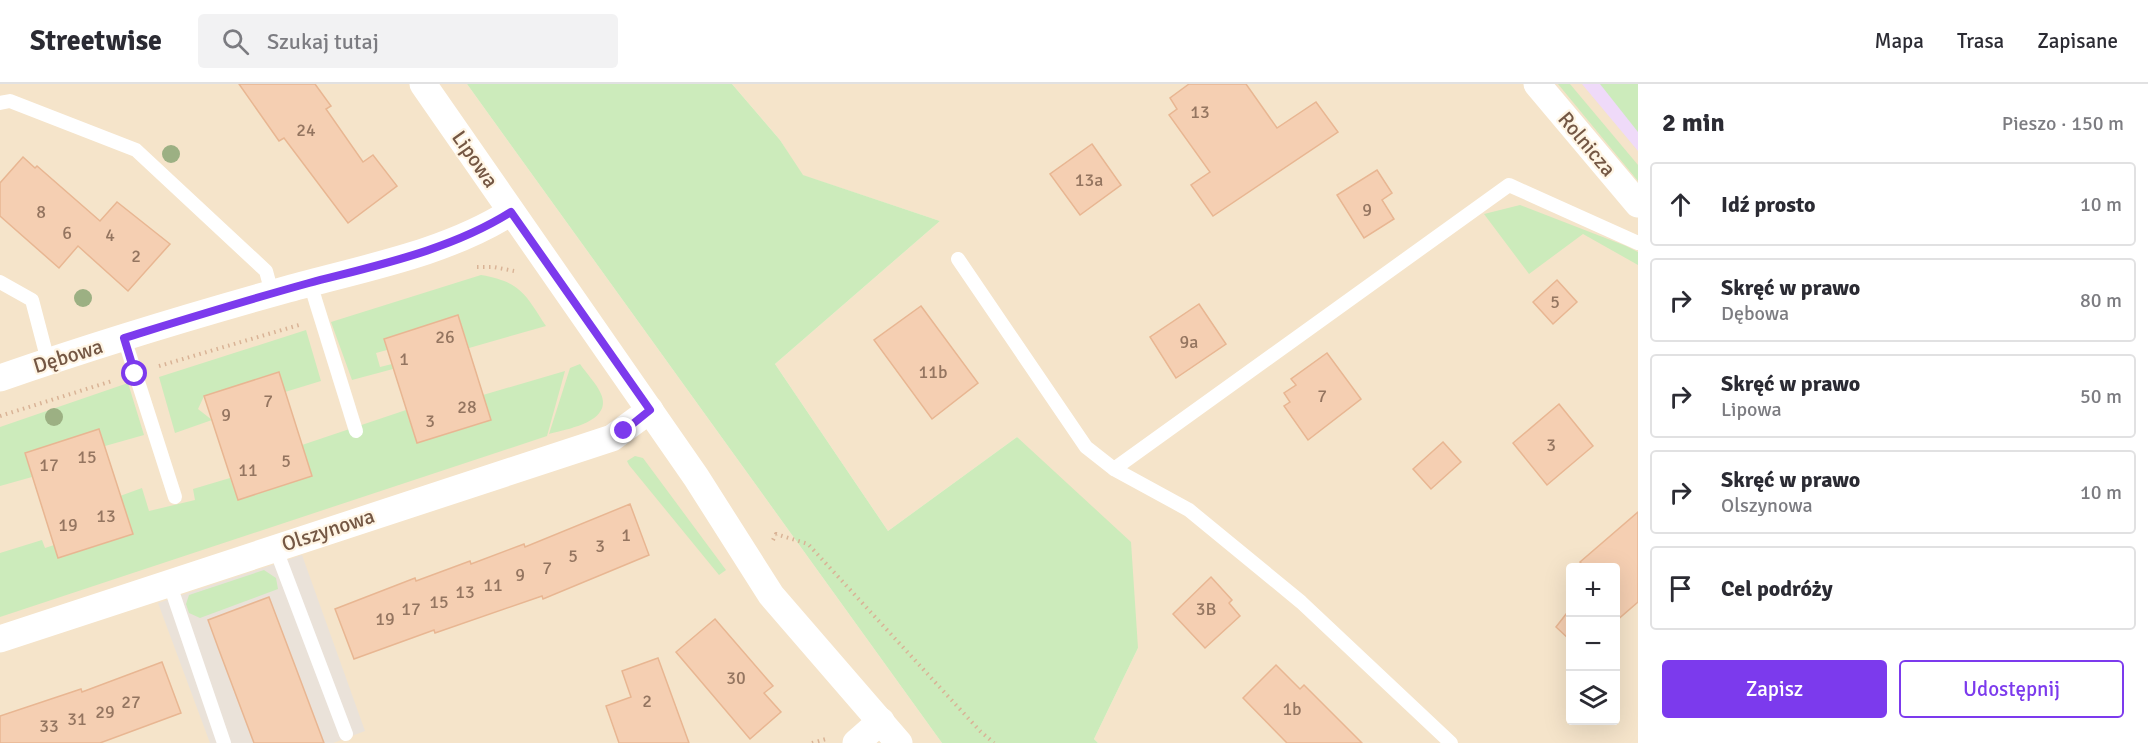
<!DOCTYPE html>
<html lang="pl">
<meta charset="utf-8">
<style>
body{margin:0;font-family:Signika,sans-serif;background:#f2f2f3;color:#2b2b33}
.controls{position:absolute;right:18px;bottom:18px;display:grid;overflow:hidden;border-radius:6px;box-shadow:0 6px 24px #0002}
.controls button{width:54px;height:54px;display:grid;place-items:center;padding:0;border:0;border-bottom:2px solid #e1e1e2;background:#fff;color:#2b2b33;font:30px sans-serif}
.stop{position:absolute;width:18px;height:18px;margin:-14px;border:4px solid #7c3aed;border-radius:50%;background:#fff}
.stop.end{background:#7c3aed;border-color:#fff;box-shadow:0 2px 6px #0008}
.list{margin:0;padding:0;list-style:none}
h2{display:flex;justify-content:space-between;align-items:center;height:78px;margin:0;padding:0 24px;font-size:26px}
h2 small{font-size:20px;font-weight:400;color:#7c7c81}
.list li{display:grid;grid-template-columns:39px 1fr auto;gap:18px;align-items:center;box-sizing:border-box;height:84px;margin:0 12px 12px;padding:0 12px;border:2px solid #e1e1e2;border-radius:6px}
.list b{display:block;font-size:22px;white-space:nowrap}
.list p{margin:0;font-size:20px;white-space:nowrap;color:#7c7c81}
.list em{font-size:20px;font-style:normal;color:#7c7c81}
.actions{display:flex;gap:12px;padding:18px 24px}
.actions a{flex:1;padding:14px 0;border:2px solid #7c3aed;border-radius:6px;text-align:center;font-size:21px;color:#7c3aed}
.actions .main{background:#7c3aed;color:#fff}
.icon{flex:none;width:33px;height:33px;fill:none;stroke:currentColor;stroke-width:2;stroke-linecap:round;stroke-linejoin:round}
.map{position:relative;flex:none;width:1638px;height:659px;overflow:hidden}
header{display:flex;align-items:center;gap:36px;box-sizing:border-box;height:84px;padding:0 30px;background:#fff;border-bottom:2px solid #e1e1e2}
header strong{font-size:28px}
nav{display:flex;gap:33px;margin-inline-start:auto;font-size:21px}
.search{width:420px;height:54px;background:#f2f2f3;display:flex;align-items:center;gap:15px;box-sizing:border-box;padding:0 21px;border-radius:6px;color:#7c7c81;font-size:22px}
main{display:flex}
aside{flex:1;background:#fff}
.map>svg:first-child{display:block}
.residential{fill:#f5e4ca;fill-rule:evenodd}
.industrial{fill:#eae2d9}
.education{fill:#efdaf9}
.green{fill:#ccebbb}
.building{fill:#f5cfb2;stroke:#e8b692;stroke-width:1.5}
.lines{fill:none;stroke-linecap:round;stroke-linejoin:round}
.path{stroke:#d9b396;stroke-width:4;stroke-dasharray:1.5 4.5;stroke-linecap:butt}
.lane{stroke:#fff;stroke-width:14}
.street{stroke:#fff;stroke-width:27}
.tree{fill:#9cb083}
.route{stroke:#7c3aed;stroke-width:8}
.labels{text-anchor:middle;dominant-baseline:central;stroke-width:4.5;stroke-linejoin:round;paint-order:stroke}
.number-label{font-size:18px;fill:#947560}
.street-label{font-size:21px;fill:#745744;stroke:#fff5e4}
</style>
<header>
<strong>Streetwise</strong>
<div class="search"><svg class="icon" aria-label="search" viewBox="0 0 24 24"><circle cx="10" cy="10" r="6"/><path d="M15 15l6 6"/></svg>Szukaj tutaj</div>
<nav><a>Mapa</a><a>Trasa</a><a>Zapisane</a></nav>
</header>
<main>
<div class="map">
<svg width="1638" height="659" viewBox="0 0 1638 659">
<rect width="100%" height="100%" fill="#fef2dc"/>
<g class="residential">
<path d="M 0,0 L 467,0 L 942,659 L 0,659 Z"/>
<path d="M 732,0 L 1638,0 L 1638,659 L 1098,659 L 1094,655 L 1138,564 L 1017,353 L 888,447 L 775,280 L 940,137 L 802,91 L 780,56 ZM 1570,484 L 1616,484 L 1616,636 L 1570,636 Z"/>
</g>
<path class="industrial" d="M 302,471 L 365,647 L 333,659 L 210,659 L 158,519 Z"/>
<path class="education" d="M 1582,0 L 1638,0 L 1638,67 Z"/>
<g class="green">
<path d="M 467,0 L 732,0 L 780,56 L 803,91 L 940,137 L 775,280 L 888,447 L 1017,353 L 1131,458 L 1138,564 L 1094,655 L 1098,659 L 942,659 Z"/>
<path d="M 1558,0 L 1570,0 L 1638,81 L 1638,97 Z"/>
<path d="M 1600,0 L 1638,0 L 1638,48 Z"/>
<path d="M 1520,121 L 1626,162 L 1638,168 L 1638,181 L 1583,150 L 1529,190 L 1484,130 Z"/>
<path d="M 481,191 C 521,198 525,210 546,242 L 469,264 L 458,231 L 384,255 L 387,266 L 376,269 L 380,283 L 392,280 L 393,285 L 352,296 L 331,238 Z"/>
<path d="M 306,246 L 321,297 L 285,308 L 278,288 L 204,312 L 198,325 L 212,336 L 175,349 L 159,293 Z"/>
<path d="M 580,280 C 586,289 597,300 601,310 C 613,338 567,345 549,350 L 570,284 Z"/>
<path d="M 565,287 L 547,352 L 0,533 L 0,469 L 42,456 L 45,464 L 54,461 L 120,412 L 142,404 L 149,427 L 195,416 L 193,405 L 230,394 L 238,416 L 312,392 L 302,361 L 406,326 L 417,359 L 491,336 L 483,311 Z"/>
<path d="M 128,299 L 144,351 L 105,362 L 99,345 L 25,369 L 32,393 L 0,402 L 0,343 Z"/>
<path d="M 635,372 L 643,374 L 726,486 L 719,491 L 629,381 L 627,377 Z"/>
<path d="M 264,486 L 276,494 L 278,505 L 200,534 L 189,529 L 186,520 L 189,511 Z"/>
</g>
<g class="building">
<path d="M 239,0 L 315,0 L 331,22 L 326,25 L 363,78 L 373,71 L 397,102 L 348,139 L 284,54 L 279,57 Z"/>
<path d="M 1189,0 L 1246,0 L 1277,44 L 1316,18 L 1338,48 L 1213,132 L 1191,101 L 1210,88 L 1169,31 L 1177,25 L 1170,14 Z"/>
<path d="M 1092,60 L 1121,101 L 1080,131 L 1050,90 Z"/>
<path d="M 23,73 L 35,84 L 37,82 L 100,137 L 117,118 L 170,160 L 128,207 L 78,162 L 59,184 L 0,132 L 0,99 Z"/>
<path d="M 1377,86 L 1392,109 L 1382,116 L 1394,135 L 1364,154 L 1337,111 Z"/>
<path d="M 1557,196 L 1577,218 L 1553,240 L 1533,218 Z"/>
<path d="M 1199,220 L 1226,260 L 1176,294 L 1150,253 Z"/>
<path d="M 921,222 L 978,299 L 932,335 L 874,256 Z"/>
<path d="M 458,231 L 491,336 L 417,359 L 384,255 Z"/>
<path d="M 1327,269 L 1361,315 L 1308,356 L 1284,322 L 1290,318 L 1284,309 L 1296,301 L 1291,295 Z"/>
<path d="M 279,288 L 312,392 L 238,416 L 204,312 Z"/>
<path d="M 1559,320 L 1593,362 L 1547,401 L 1513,359 Z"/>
<path d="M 99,345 L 133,450 L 58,474 L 25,369 Z"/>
<path d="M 1443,358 L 1461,378 L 1431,405 L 1413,385 Z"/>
<path d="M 630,420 L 649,471 L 543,515 L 542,512 L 435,549 L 434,546 L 354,575 L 335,525 L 415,494 L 416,497 L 470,477 L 471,480 L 524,460 L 525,463 Z"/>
<path d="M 1638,428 L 1638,518 L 1616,537 L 1616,483 L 1585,483 L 1580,478 Z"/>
<path d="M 1211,493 L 1232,516 L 1229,519 L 1240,532 L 1205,564 L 1173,530 Z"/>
<path d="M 269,513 L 297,587 L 324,659 L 254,659 L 219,566 L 208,536 Z"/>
<path d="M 1570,525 L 1570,556 L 1556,543 Z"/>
<path d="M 715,535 L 773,602 L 764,609 L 781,628 L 750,655 L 676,568 Z"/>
<path d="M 658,574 L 689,659 L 619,659 L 606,622 L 631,613 L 622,587 Z"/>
<path d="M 162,578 L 181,629 L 100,659 L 0,659 L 0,632 L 81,605 L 82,608 Z"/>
<path d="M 1276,581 L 1300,605 L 1304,601 L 1362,659 L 1287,659 L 1243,614 Z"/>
</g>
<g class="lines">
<g class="path">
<path d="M 477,183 L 494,183 L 514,187"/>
<path d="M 159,282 L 299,241"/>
<path d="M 0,332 L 112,297"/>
<path d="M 773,456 L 776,450 L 808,460 L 980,647 L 994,659"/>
<path d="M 812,659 L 826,655"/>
</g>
<g class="lane">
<path d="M 0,19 L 10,17 L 136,66 L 266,187 L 272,209"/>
<path d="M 958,175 L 1086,363 L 1114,385 L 1189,426 L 1301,518 L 1451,659"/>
<path d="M 0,198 L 32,216 L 48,277"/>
<path d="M 310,199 L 356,347"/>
<path d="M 124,254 L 175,413"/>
<path d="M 1114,385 L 1509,101 L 1638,159"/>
<path d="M 275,463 L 346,650"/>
<path d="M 169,498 L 224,659"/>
</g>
<g class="street">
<path d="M 423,0 L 696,393 L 771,511 L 899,659"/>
<path d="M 1537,0 L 1638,120"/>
<path d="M 0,294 C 95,261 191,232 288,205 C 363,184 445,170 511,128"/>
<path d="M 0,555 L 612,354 L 650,326"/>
<path d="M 856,659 L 881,637"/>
</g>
</g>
<g class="tree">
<circle cx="171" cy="70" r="9"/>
<circle cx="83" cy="214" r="9"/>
<circle cx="54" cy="333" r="9"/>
</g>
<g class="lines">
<path class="route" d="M 135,290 L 124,254 C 186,235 247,216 309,199 C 378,181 451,166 511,128 L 650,326 L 624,347"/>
</g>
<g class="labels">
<g class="number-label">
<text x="1200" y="28">13</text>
<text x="306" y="46">24</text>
<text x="1089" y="96">13a</text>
<text x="1367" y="126">9</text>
<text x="41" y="128">8</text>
<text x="67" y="149">6</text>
<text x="110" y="151">4</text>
<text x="136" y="172">2</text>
<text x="1555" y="218">5</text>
<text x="445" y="253">26</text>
<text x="1189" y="258">9a</text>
<text x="404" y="275">1</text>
<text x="933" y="288">11b</text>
<text x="1322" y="312">7</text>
<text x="268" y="317">7</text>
<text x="467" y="323">28</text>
<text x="226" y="331">9</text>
<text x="430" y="337">3</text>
<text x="1551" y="361">3</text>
<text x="87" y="373">15</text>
<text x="286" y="377">5</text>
<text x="49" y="381">17</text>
<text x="248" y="386">11</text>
<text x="106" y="432">13</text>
<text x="68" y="441">19</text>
<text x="626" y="451">1</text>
<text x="600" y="462">3</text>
<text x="573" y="472">5</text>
<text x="547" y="484">7</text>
<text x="520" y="491">9</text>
<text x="493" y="501">11</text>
<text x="465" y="508">13</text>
<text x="439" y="518">15</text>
<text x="411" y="525">17</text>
<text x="1206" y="525">3B</text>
<text x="385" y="535">19</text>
<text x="736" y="594">30</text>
<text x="647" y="617">2</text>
<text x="131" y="618">27</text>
<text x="1292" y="625">1b</text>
<text x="105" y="628">29</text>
<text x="77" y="635">31</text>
<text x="49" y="642">33</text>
</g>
<g class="street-label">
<text transform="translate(1587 60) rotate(50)">Rolnicza</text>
<text transform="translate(475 75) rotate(55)">Lipowa</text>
<text transform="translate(68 272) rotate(-17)">Dębowa</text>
<text transform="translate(328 446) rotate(-18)">Olszynowa</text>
</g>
</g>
</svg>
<div class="controls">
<button>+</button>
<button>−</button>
<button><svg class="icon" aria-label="layers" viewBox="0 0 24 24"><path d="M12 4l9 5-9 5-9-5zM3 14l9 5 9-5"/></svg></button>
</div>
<div class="stop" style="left:135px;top:290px"></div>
<div class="stop end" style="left:624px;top:347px"></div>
</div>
<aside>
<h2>2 min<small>Pieszo · 150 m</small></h2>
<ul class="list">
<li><svg class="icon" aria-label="ahead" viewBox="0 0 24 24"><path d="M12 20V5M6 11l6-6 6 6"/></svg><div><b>Idź prosto</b></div><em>10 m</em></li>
<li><svg class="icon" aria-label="right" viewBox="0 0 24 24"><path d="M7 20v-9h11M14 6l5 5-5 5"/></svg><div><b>Skręć w prawo</b><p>Dębowa</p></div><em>80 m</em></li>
<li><svg class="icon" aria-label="right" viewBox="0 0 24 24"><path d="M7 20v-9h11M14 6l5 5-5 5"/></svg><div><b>Skręć w prawo</b><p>Lipowa</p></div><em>50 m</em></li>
<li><svg class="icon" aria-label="right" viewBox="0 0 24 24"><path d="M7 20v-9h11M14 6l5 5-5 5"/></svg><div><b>Skręć w prawo</b><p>Olszynowa</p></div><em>10 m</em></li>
<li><svg class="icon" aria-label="arrive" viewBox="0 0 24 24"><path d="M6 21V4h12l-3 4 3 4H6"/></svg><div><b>Cel podróży</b></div></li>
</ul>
<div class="actions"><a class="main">Zapisz</a><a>Udostępnij</a></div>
</aside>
</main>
